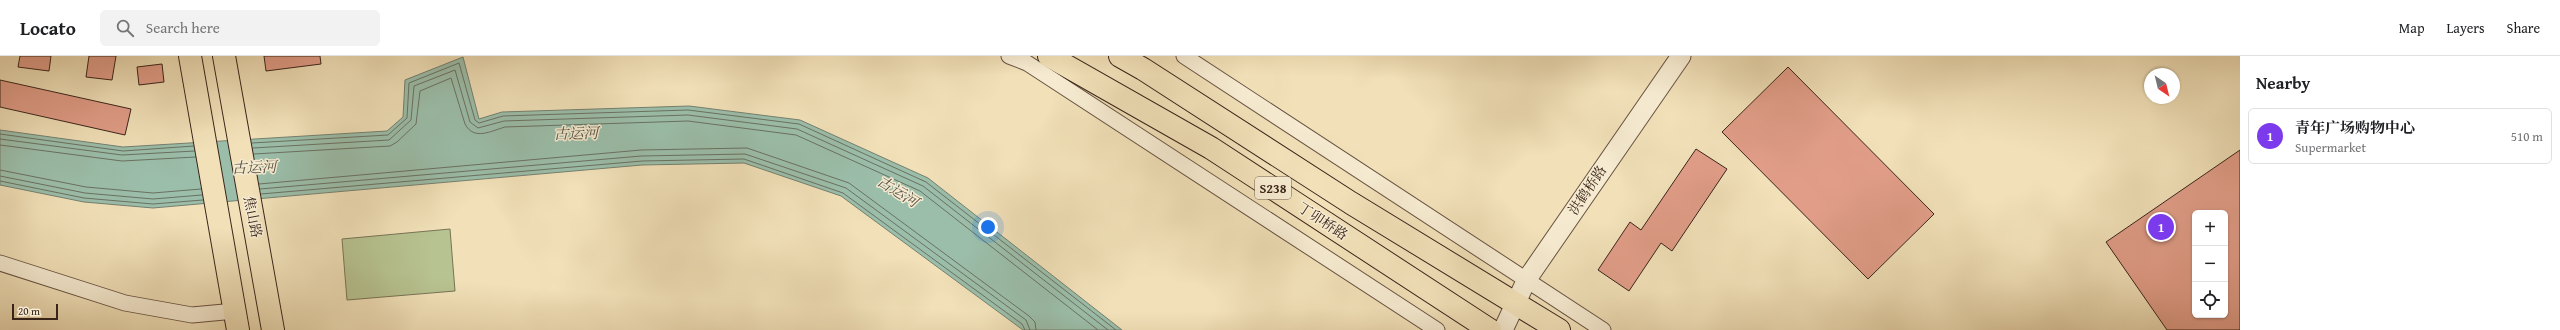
<!DOCTYPE html>
<meta charset="utf-8">
<style>
body{margin:0;font-family:"Gentium Book Plus","Noto Serif SC",serif;background:#f2f2f2;color:#202124}
.controls{position:absolute;right:12px;bottom:12px;display:grid;overflow:hidden;border-radius:6px;box-shadow:0 1px 3px #0004}
.controls button{width:36px;height:36px;display:grid;place-items:center;padding:0;border:0;border-bottom:1px solid #e0e0e0;background:#fff;color:#202124;font:20px sans-serif}
.compass{position:absolute;left:2144px;top:12px;width:36px;height:36px;border-radius:50%;background:#fff;box-shadow:0 1px 3px #0004;rotate:145deg}
.scale{position:absolute;left:12px;bottom:10px;width:46px;box-sizing:border-box;padding-left:4px;border:2px solid #3a241a;border-top:0;font-size:11px;line-height:14px;white-space:nowrap;color:#3a241a;-webkit-text-stroke:3px #f6ebd1;paint-order:stroke}
.you{position:absolute;left:988px;top:171px;width:14px;height:14px;margin:-10px;border:3px solid #fff;border-radius:50%;background:#1a73e8;box-shadow:0 0 0 6px #1a73e833}
.badge{display:grid;place-items:center;width:26px;height:26px;border-radius:50%;background:#7c3aed;color:#fff;font-size:13px;font-weight:700}
.pin{position:absolute;translate:-50% -50%;border:2px solid #fff;box-shadow:0 1px 4px #0006}
.list{margin:0;padding:0;list-style:none}
h2{display:flex;justify-content:space-between;align-items:center;height:52px;margin:0;padding:0 16px;font-size:17px}
h2 small{font-size:13px;font-weight:400;color:#757577}
.list li{display:grid;grid-template-columns:26px 1fr auto;gap:12px;align-items:center;box-sizing:border-box;height:56px;margin:0 8px 8px;padding:0 8px;border:1px solid #e0e0e0;border-radius:6px}
.list b{display:block;font-size:15px;white-space:nowrap}
.list p{margin:0;font-size:13px;white-space:nowrap;color:#757577}
.list em{font-size:13px;font-style:normal;color:#757577}
.icon{flex:none;width:22px;height:22px;fill:none;stroke:currentColor;stroke-width:2;stroke-linecap:round;stroke-linejoin:round}
.map{position:relative;flex:none;width:2240px;height:274px;overflow:hidden}
header{display:flex;align-items:center;gap:24px;box-sizing:border-box;height:56px;padding:0 20px;background:#fff;border-bottom:1px solid #e0e0e0}
header strong{font-size:19px}
nav{display:flex;gap:22px;margin-inline-start:auto;font-size:14px}
.search{width:280px;height:36px;background:#f2f2f2;display:flex;align-items:center;gap:10px;box-sizing:border-box;padding:0 14px;border-radius:6px;color:#757577;font-size:15px}
main{display:flex}
aside{flex:1;background:#fff}
.map>svg:first-child{display:block}
.green{fill:#b7c391;stroke:#787456}
.water{fill:#9bbeaa;stroke:#748070}
.lines{fill:none;stroke-linecap:round;stroke-linejoin:round}
.shore{stroke:#6a7162;stroke-width:1}
.building{fill:#e19d88;stroke:#3a241a;fill-rule:evenodd}
.minor-casing{stroke:#685342;stroke-width:17}
.tertiary-casing{stroke:#685342;stroke-width:21}
.primary-casing{stroke:#3a241a;stroke-width:24}
.minor{stroke:#f6ebd1;stroke-width:15}
.tertiary{stroke:#f6ebd1;stroke-width:19}
.primary{stroke:#f1e0b8;stroke-width:22}
.labels{text-anchor:middle;dominant-baseline:central;stroke-width:3;stroke-linejoin:round;paint-order:stroke}
.shield{fill:#f6ebd1;stroke:#726051;stroke-width:1}
.shield-label{font-size:13px;font-weight:bold;fill:#3a241a}
.street-label{font-size:14px;fill:#3a241a;stroke:#f6ebd1}
.water-label{font-size:15px;font-style:italic;fill:#575245;stroke:#f6ebd1}
</style>
<header>
<strong>Locato</strong>
<div class="search"><svg class="icon" aria-label="search" viewBox="0 0 24 24"><circle cx="10" cy="10" r="6"/><path d="M15 15l6 6"/></svg>Search here</div>
<nav><a>Map</a><a>Layers</a><a>Share</a></nav>
</header>
<main>
<div class="map">
<svg width="2240" height="274" viewBox="0 0 2240 274">
<rect width="100%" height="100%" fill="#f1e0b8"/>
<filter id="stains"><feTurbulence type="fractalNoise" baseFrequency=".005" numOctaves="4"/><feColorMatrix values="0 0 0 0 .2 0 0 0 0 .09 0 0 0 0 .02 0 0 0 .5 -.17"/></filter>
<radialGradient id="worn" r=".72"><stop offset=".6" stop-color="#630" stop-opacity="0"/><stop offset="1" stop-color="#630" stop-opacity=".3"/></radialGradient>
<path class="green" d="M 450,173 L 455,235 L 347,244 L 342,183 Z"/>
<path class="water" d="M 463,1 L 479,63 L 502,56 L 689,50 L 800,64 L 928,122 L 1122,274 L 1023,274 L 841,140 L 744,107 L 642,109 L 153,152 L 84,146 L 0,129 L 0,74 L 123,91 L 387,75 L 403,61 L 405,24 Z"/>
<g class="lines">
<g class="shore">
<path d="M 0,78 L 123,95 L 194,90"/>
<path d="M 0,83 L 122,99 L 195,95"/>
<path d="M 252,87 L 388,79 L 407,62 L 409,27 L 459,7 L 475,64 L 479,67 L 503,60 L 688,54 L 799,68 L 926,126 L 1116,274"/>
<path d="M 0,89 L 122,105 L 196,101"/>
<path d="M 253,92 L 389,84 L 411,64 L 414,30 L 455,14 L 470,66 L 478,72 L 504,65 L 688,59 L 797,73 L 923,130 L 1108,274"/>
<path d="M 254,98 L 390,90 L 397,86 L 416,68 L 420,35 L 451,22 L 465,68 C 474,85 491,75 505,71 L 688,65 L 796,79 L 920,135 L 1098,274"/>
<path d="M 0,114 L 86,131 L 153,137 L 201,133"/>
<path d="M 0,120 L 85,137 L 153,143 L 202,139"/>
<path d="M 0,125 L 84,142 L 153,148 L 203,144"/>
<path d="M 259,128 L 641,94 L 747,92 L 849,127 L 1029,260 L 1035,266 L 1036,274"/>
<path d="M 260,133 L 641,100 L 745,98 L 846,132 L 1026,264 L 1030,274"/>
<path d="M 261,138 L 642,105 L 744,103 L 843,137 L 1022,268 L 1025,274"/>
</g>
</g>
<g class="building">
<path d="M 20,0 L 51,0 L 49,15 L 18,11 Z"/>
<path d="M 89,0 L 116,0 L 112,24 L 86,21 Z"/>
<path d="M 264,0 L 320,0 L 321,8 L 266,15 Z"/>
<path d="M 162,8 L 164,26 L 139,29 L 137,11 Z"/>
<path d="M 1788,11 L 1934,158 L 1868,223 L 1722,76 Z"/>
<path d="M 0,24 L 131,53 L 125,79 L 0,51 Z"/>
<path d="M 1696,93 L 1727,113 L 1672,195 L 1661,187 L 1629,235 L 1598,214 L 1630,166 L 1641,174 Z"/>
<path d="M 2240,94 L 2240,274 L 2167,274 L 2106,186 ZM 2195,157 L 2225,157 L 2225,259 L 2195,259 Z"/>
</g>
<g class="lines">
<g class="minor-casing">
<g id="minor">
<path d="M 1009,0 L 1027,7 L 1437,274"/>
<path d="M 1184,0 L 1603,274"/>
<path d="M 0,207 L 125,247 L 192,259 L 235,255"/>
</g>
</g>
<g class="tertiary-casing">
<path id="tertiary" d="M 1503,274 L 1527,223 L 1681,0"/>
</g>
<g class="primary-casing">
<g id="primary">
<path d="M 190,0 L 238,274"/>
<path d="M 224,0 L 273,274"/>
<path d="M 1049,0 L 1211,92 L 1490,274"/>
<path d="M 1120,0 L 1143,13 L 1351,147 L 1559,274"/>
</g>
</g>
<use href="#minor" class="minor"/>
<use href="#tertiary" class="tertiary"/>
<use href="#primary" class="primary"/>
</g>
<g class="labels">
<rect class="shield" x="1255" y="121" width="36" height="22" rx="3"/>
<g class="shield-label">
<text x="1273" y="132">S238</text>
</g>
<g class="street-label">
<text transform="translate(1587 134) rotate(-56)">洪鹤桥路</text>
<text transform="translate(253 161) rotate(79)">焦山路</text>
<text transform="translate(1323 165) rotate(33)">丁卯桥路</text>
</g>
<g class="water-label">
<text transform="translate(576 77) rotate(-1)">古运河</text>
<text transform="translate(254 111) rotate(-2)">古运河</text>
<text transform="translate(898 135) rotate(32)">古运河</text>
</g>
</g>
<rect width="100%" height="100%" filter="url(#stains)"/>
<rect width="100%" height="100%" fill="url(#worn)"/>
</svg>
<div class="controls">
<button>+</button>
<button>−</button>
<button><svg class="icon" aria-label="locate" viewBox="0 0 24 24"><circle cx="12" cy="12" r="6"/><path d="M12 2v4M12 18v4M2 12h4M18 12h4"/></svg></button>
</div>
<svg class="compass" viewBox="-18 -18 36 36"><path d="M0-13l5 13h-10z" fill="#e53935"/><path d="M0 13l5-13h-10z" fill="#757577"/></svg>
<div class="scale">20 m</div>
<div class="you"></div>
<div class="pin badge" style="left:2161px;top:171px">1</div>
</div>
<aside>
<h2>Nearby<small></small></h2>
<ul class="list">
<li><span class="badge">1</span><div><b>青年广场购物中心</b><p>Supermarket</p></div><em>510 m</em></li>
</ul>
</aside>
</main>
